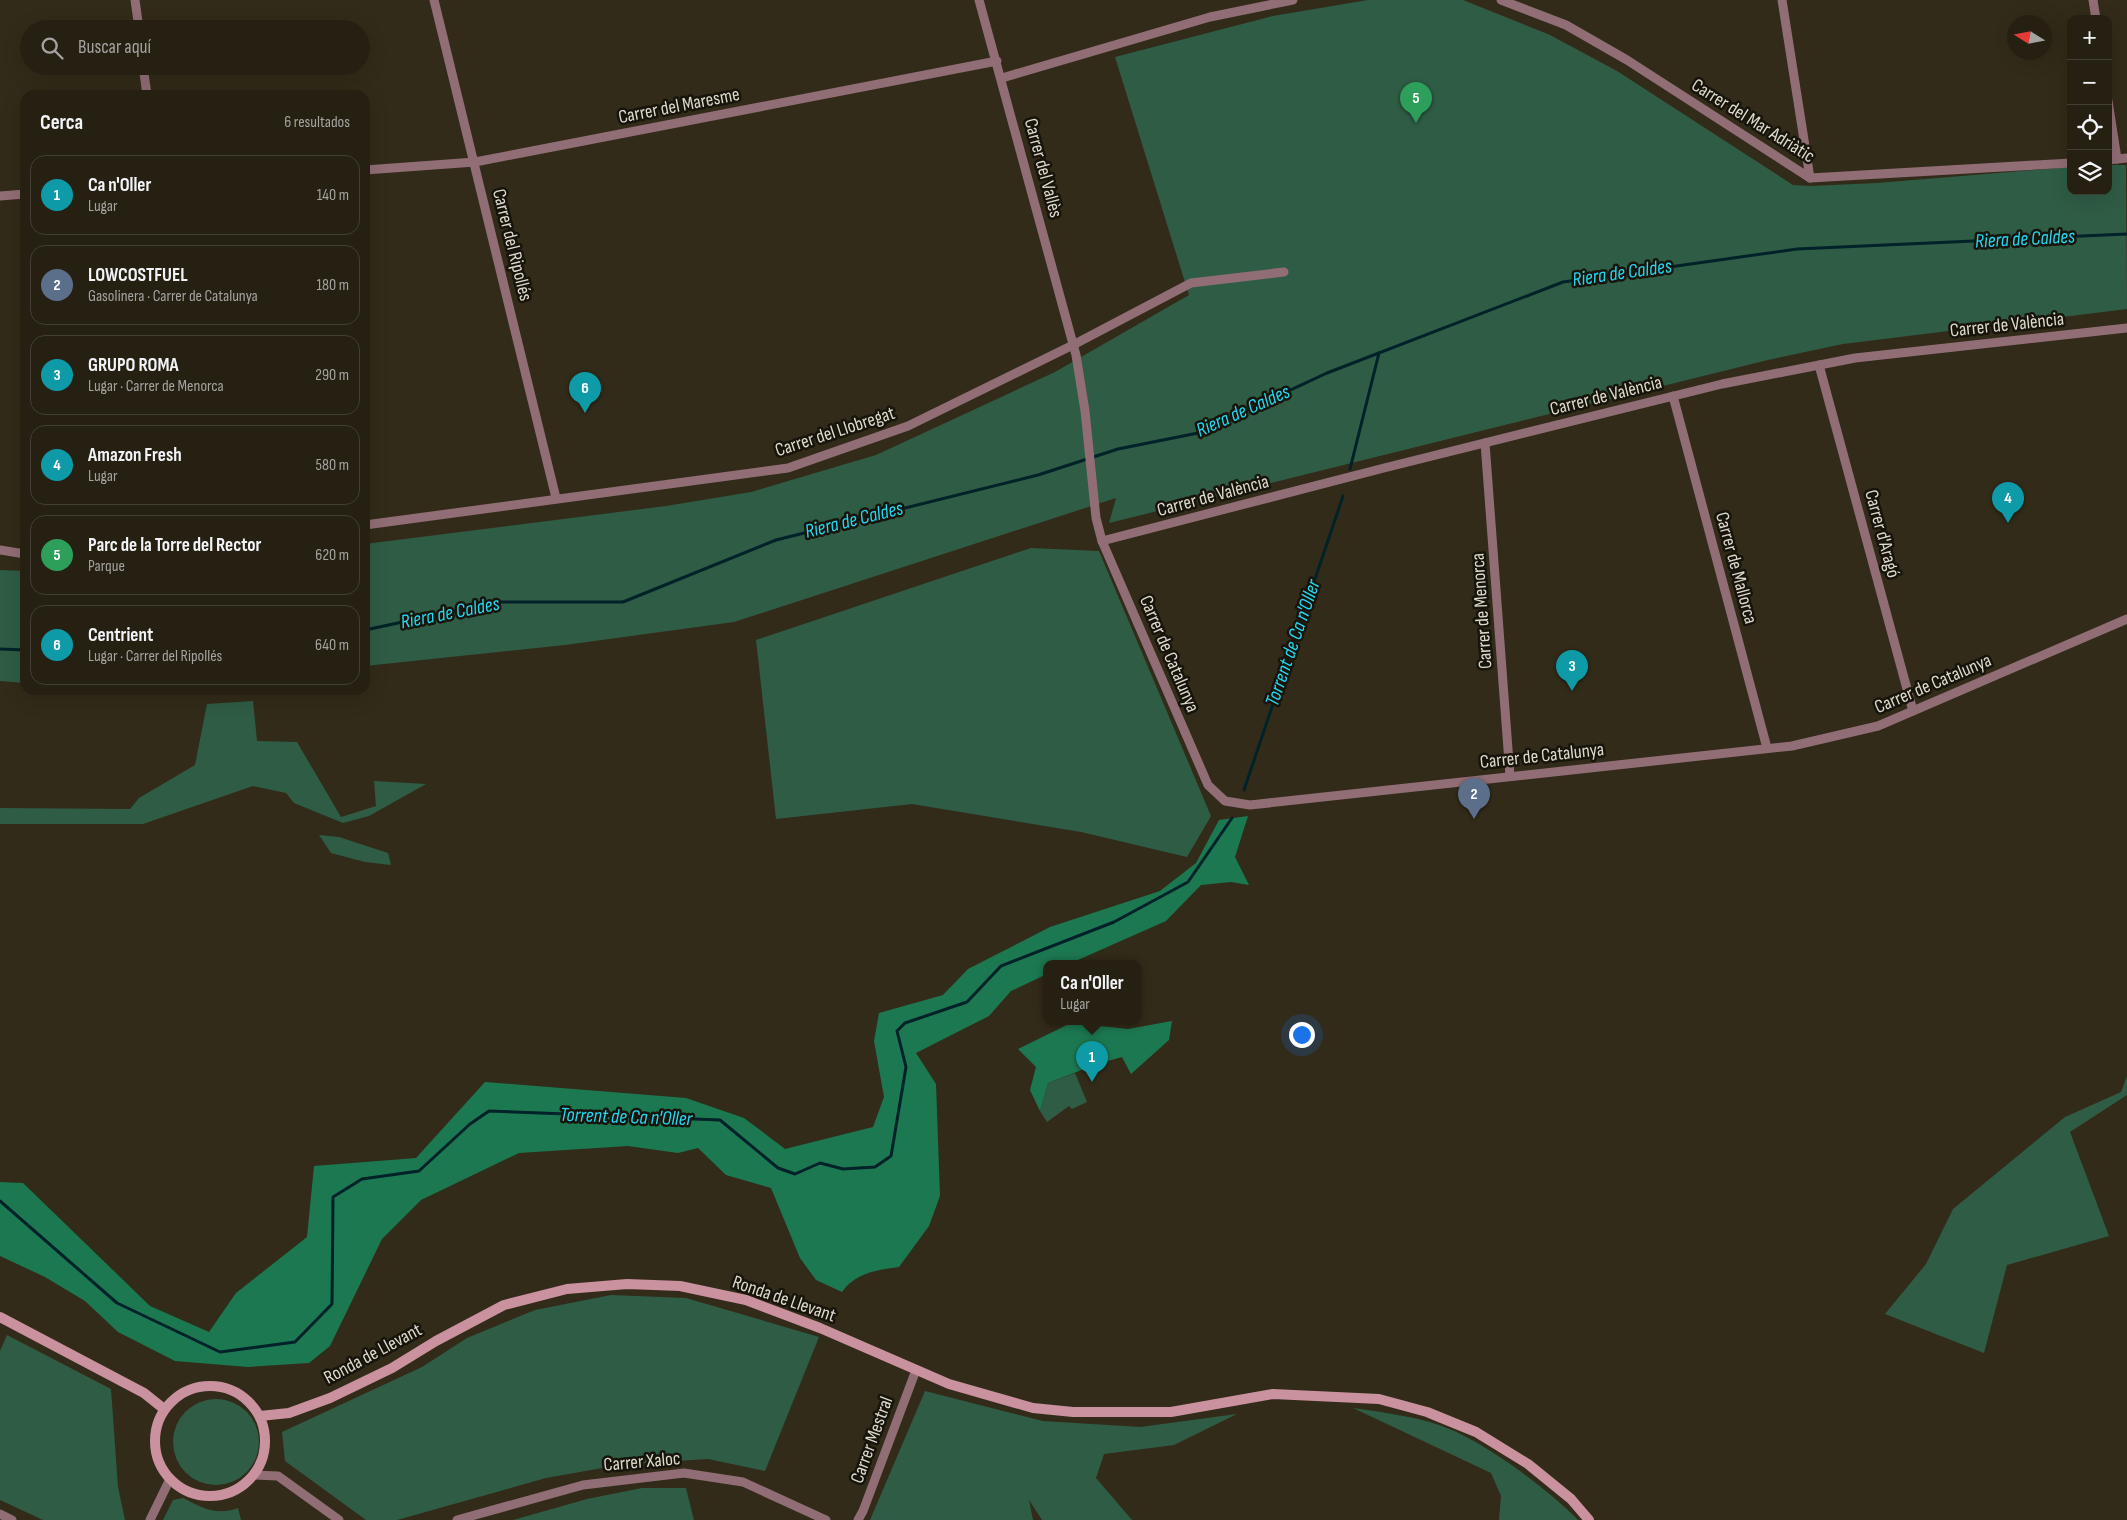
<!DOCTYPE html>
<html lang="es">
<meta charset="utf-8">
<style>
body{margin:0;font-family:"Sofia Sans Condensed",sans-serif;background:#2e281c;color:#f1f3f6}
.controls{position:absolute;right:15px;top:15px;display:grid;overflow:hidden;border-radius:10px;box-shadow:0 5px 20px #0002}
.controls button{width:45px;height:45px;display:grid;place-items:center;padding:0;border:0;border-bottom:1px solid #423e33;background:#262013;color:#f1f3f6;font:25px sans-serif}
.compass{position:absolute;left:2007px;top:15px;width:45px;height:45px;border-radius:50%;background:#262013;box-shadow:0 5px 20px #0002;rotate:281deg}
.you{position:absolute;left:1301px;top:1034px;width:18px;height:18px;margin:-12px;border:4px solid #fff;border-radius:50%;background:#1a73e8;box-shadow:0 0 0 8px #1a73e833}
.badge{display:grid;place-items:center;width:32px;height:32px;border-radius:50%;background:#1a73e8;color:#fff;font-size:16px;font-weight:700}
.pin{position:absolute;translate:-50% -41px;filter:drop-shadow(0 1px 2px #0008)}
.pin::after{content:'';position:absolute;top:26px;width:18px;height:15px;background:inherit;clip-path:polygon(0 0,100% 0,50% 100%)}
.popup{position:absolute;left:1043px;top:960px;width:98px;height:65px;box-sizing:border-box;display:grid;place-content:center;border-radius:10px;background:#262013;filter:drop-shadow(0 1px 4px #0005);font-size:16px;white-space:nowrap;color:#a4a3a0}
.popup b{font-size:19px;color:#f1f3f6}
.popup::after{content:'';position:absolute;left:50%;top:100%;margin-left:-10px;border:10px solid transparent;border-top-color:#262013}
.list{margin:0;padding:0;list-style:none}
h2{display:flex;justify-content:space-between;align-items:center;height:65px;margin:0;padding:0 20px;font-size:21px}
h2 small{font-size:16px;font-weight:400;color:#a4a3a0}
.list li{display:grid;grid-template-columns:32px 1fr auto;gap:15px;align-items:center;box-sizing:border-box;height:80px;margin:0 10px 10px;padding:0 10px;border:1px solid #423e33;border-radius:15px}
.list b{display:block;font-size:19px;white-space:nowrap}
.list p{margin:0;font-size:16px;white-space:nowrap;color:#a4a3a0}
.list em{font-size:16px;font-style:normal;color:#a4a3a0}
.icon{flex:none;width:28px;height:28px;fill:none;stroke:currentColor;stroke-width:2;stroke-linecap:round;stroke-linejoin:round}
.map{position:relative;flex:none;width:2127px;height:1520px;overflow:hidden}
.search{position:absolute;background:#262013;box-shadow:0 5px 20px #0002;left:20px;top:20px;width:350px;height:55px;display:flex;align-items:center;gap:12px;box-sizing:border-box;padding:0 18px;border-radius:28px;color:#a4a3a0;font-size:19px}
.panel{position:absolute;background:#262013;box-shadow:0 5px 20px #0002;left:20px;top:90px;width:350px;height:605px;border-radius:15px}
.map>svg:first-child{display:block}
.green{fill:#2f5c45}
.forest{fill:#1c7850}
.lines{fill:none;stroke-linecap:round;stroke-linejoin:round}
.stream{stroke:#002228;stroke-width:3}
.street{stroke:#916d75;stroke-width:9}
.secondary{stroke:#ca919e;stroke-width:10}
.labels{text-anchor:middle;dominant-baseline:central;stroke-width:5;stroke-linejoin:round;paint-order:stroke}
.street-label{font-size:19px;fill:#ddd9cd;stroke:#17140c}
.water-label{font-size:20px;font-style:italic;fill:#24d7f0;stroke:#17140c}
</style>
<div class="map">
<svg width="2127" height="1520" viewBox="0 0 2127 1520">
<rect width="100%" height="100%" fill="#322b19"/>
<g class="green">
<path d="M 1368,0 L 1463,0 L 1550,35 L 1617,71 L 1793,185 L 1810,186 L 1877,183 L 2071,167 L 2071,191 L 2108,191 L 2108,165 L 2126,165 L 2127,309 L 1843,344 L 1768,360 L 1109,523 L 1116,498 L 734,622 L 565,645 L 365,666 L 365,544 L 666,506 L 751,492 L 876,455 L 1055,372 L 1189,295 L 1115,57 L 1273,16 Z"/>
<path d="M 1031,548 L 1099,551 L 1211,816 L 1187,857 L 1081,832 L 912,804 L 776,819 L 756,640 Z"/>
<path d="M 0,570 L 25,571 L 25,683 L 0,681 Z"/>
<path d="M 253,701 L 257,741 L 297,742 L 341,817 L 376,806 L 374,781 L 426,784 L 369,816 L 343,823 L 294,803 L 286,793 L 253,786 L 143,824 L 0,824 L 0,808 L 130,809 L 139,798 L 195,765 L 207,704 Z"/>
<path d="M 319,835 L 339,837 L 388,853 L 391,865 L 365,862 L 331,853 Z"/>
<path d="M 1075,1073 L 1087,1102 L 1072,1109 L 1069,1106 L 1047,1122 L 1040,1111 L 1048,1083 Z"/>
<path d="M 2127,1076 L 2127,1095 L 2070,1132 L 2109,1236 L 2007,1265 L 1984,1353 L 1885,1314 L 1926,1264 L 1953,1209 L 2065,1117 L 2121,1092 Z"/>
<path d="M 611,1295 L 686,1298 L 819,1337 L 765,1471 L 708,1459 L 625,1464 L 546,1478 L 397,1520 L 366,1520 L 285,1461 L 282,1432 L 422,1367 L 467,1338 L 535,1310 Z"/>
<path d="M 7,1335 L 111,1389 L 118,1487 L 125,1520 L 43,1520 L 0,1500 L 0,1351 Z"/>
<path d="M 925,1391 L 1043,1421 L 1140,1427 L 1237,1414 L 1174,1445 L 1104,1454 L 1096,1478 L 1132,1520 L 1042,1520 L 1029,1500 L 1033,1520 L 870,1520 Z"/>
<circle cx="216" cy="1442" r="43"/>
<path d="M 1353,1408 C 1381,1412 1412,1416 1439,1425 C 1481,1439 1547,1488 1578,1520 L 1499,1520 L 1501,1496 L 1491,1473 Z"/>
<path d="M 642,1488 L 686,1488 L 694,1520 L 513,1520 L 587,1499 Z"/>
<path d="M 183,1498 C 202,1508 217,1516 238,1508 L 241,1520 L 163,1520 L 173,1500 Z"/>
</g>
<g class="forest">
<path d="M 1248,816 L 1235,857 L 1249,885 L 1231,882 L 1201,885 L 1166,921 L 1071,963 L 1047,963 L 1047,974 L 1011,991 L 989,1016 L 916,1053 L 936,1084 L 940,1196 L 929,1226 L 899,1267 C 877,1270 855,1273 842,1292 L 816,1280 L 800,1258 L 771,1188 L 726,1175 L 698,1148 L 678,1153 L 628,1146 L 519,1153 L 421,1200 L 382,1239 L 330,1346 L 309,1363 L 248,1367 L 175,1361 L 118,1332 L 85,1301 L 45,1277 L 0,1256 L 0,1182 L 23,1183 L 150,1306 L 209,1332 L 236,1293 L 307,1237 L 314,1166 L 416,1158 L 485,1082 L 686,1098 L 744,1118 L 785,1149 L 873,1127 L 884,1097 L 874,1041 L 879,1013 L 943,995 L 968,969 L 1050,927 L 1160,891 L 1196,863 L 1219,820 Z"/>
<path d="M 1172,1021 L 1169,1040 L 1131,1074 L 1122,1057 L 1097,1064 L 1048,1083 L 1040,1111 L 1030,1090 L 1036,1067 L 1018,1049 L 1071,1023 L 1128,1029 Z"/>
</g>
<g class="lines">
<g class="stream">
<path d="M 1350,469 L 1379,353"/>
<path d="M 365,630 L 497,602 L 623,602 L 776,540 L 1038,475 L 1118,449 L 1198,433 L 1327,373 L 1563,282 L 1797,249 L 2127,234"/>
<path d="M 0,649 L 25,650"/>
<path d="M 1244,790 L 1343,496"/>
<path d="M 0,1201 L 117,1303 L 220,1352 L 295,1342 L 332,1304 L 333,1197 L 362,1179 L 419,1171 L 470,1124 L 489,1111 L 720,1120 L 778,1168 L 795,1174 L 820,1163 L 843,1169 L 875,1167 L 891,1156 L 906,1067 L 897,1031 L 905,1023 L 967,1002 L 1001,966 L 1114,922 L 1188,882 L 1232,818"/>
</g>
<g class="street">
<path d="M 135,0 L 139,29"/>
<path d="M 434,0 L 556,498"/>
<path d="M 979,0 L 1076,355 L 1085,411 L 1096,518 L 1102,541 L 1208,785 L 1225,801 L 1250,805 L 1792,746 L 1878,726 L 2127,619"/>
<path d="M 1501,0 L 1566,25 L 1627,60 L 1810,178 L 2071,163"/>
<path d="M 1782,0 L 1810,178"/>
<path d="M 2093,0 L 2096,19"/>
<path d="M 143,66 L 147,95"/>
<path d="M 1002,78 L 1210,17 L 1293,0"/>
<path d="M 2108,101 L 2117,159"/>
<path d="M 2108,160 L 2127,158"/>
<path d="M 365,170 L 475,162 L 997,61"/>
<path d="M 0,196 L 25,194"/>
<path d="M 1819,365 L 1913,711"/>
<path d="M 1673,396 L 1767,748"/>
<path d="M 1485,443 L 1510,776"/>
<path d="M 365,525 L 788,468 L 908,426 L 1073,345 L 1191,283 L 1284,272"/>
<path d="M 1102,541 L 1384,468 L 1722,384 L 1855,358 L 2127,328"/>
<path d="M 0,550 L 25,554"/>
<path d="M 254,1475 L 278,1476 L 339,1520"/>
<path d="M 0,1514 L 12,1520"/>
<path d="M 150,1520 L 170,1479"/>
<path d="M 457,1520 L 583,1485 L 684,1473 L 743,1482 L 826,1520"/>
<path d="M 858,1520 L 863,1511 L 916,1370"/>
</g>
<g class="secondary">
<path d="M 0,1317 L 144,1393 L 164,1409"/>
<circle cx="210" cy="1441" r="55"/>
<path d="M 260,1416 L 289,1413 L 330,1398 L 392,1368 L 436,1341 L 504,1305 L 567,1289 L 627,1284 L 680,1286 L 746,1300 L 820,1328 L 949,1384 L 1033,1408 L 1073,1412 L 1171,1412 L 1273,1394 L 1379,1399 L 1427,1412 L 1476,1432 L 1528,1464 L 1571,1499 L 1589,1520"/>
</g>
</g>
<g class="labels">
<g class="street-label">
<text transform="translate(679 106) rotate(-11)">Carrer del Maresme</text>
<text transform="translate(1753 121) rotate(32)">Carrer del Mar Adriàtic</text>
<text transform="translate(1043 168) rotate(75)">Carrer del Vallès</text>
<text transform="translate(512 245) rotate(76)">Carrer del Ripollés</text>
<text transform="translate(2007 325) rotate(-6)">Carrer de València</text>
<text transform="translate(1606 396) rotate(-14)">Carrer de València</text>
<text transform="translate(835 432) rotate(-18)">Carrer del Llobregat</text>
<text transform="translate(1213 496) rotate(-15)">Carrer de València</text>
<text transform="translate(1882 534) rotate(75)">Carrer d'Aragó</text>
<text transform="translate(1736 568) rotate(75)">Carrer de Mallorca</text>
<text transform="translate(1482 611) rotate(-94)">Carrer de Menorca</text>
<text transform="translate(1169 654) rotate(67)">Carrer de Catalunya</text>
<text transform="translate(1933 684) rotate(-23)">Carrer de Catalunya</text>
<text transform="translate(1542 756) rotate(-6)">Carrer de Catalunya</text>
<text transform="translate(784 1299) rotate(19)">Ronda de Llevant</text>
<text transform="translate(373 1354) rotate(-28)">Ronda de Llevant</text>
<text transform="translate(872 1440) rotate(-70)">Carrer Mestral</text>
<text transform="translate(642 1462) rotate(-5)">Carrer Xaloc</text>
</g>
<g class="water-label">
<text transform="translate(2025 239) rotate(-3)">Riera de Caldes</text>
<text transform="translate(1622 273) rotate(-8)">Riera de Caldes</text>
<text transform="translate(1243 411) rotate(-24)">Riera de Caldes</text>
<text transform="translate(854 520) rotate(-14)">Riera de Caldes</text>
<text transform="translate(450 613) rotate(-11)">Riera de Caldes</text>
<text transform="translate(1293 643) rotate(-71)">Torrent de Ca n'Oller</text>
<text transform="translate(626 1117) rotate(2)">Torrent de Ca n'Oller</text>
</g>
</g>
</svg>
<div class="controls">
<button>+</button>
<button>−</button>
<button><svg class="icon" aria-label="locate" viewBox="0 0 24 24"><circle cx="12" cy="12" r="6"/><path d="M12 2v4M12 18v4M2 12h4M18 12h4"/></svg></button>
<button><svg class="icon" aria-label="layers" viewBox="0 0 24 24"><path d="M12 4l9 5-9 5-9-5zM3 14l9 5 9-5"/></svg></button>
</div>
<svg class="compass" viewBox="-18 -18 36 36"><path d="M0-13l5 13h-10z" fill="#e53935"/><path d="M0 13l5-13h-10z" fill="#a4a3a0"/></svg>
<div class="you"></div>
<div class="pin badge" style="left:1092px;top:1082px;background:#0f9aa8">1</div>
<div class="popup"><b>Ca n'Oller</b>Lugar</div>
<div class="pin badge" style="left:1474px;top:819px;background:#5c6f8a">2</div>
<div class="pin badge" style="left:1572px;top:691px;background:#0f9aa8">3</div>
<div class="pin badge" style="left:2008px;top:523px;background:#0f9aa8">4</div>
<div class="pin badge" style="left:1416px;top:123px;background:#2e9e5b">5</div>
<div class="pin badge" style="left:585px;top:413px;background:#0f9aa8">6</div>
<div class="search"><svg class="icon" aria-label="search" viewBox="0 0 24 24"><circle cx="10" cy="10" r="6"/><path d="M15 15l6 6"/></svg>Buscar aquí</div>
<section class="panel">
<h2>Cerca<small>6 resultados</small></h2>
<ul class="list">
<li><span class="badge" style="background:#0f9aa8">1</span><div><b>Ca n'Oller</b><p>Lugar</p></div><em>140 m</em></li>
<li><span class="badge" style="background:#5c6f8a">2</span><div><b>LOWCOSTFUEL</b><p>Gasolinera · Carrer de Catalunya</p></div><em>180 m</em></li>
<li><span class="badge" style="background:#0f9aa8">3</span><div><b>GRUPO ROMA</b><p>Lugar · Carrer de Menorca</p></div><em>290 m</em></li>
<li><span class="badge" style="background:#0f9aa8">4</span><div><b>Amazon Fresh</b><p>Lugar</p></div><em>580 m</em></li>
<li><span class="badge" style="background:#2e9e5b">5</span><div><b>Parc de la Torre del Rector</b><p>Parque</p></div><em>620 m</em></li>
<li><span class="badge" style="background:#0f9aa8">6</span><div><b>Centrient</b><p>Lugar · Carrer del Ripollés</p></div><em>640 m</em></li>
</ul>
</section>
</div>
